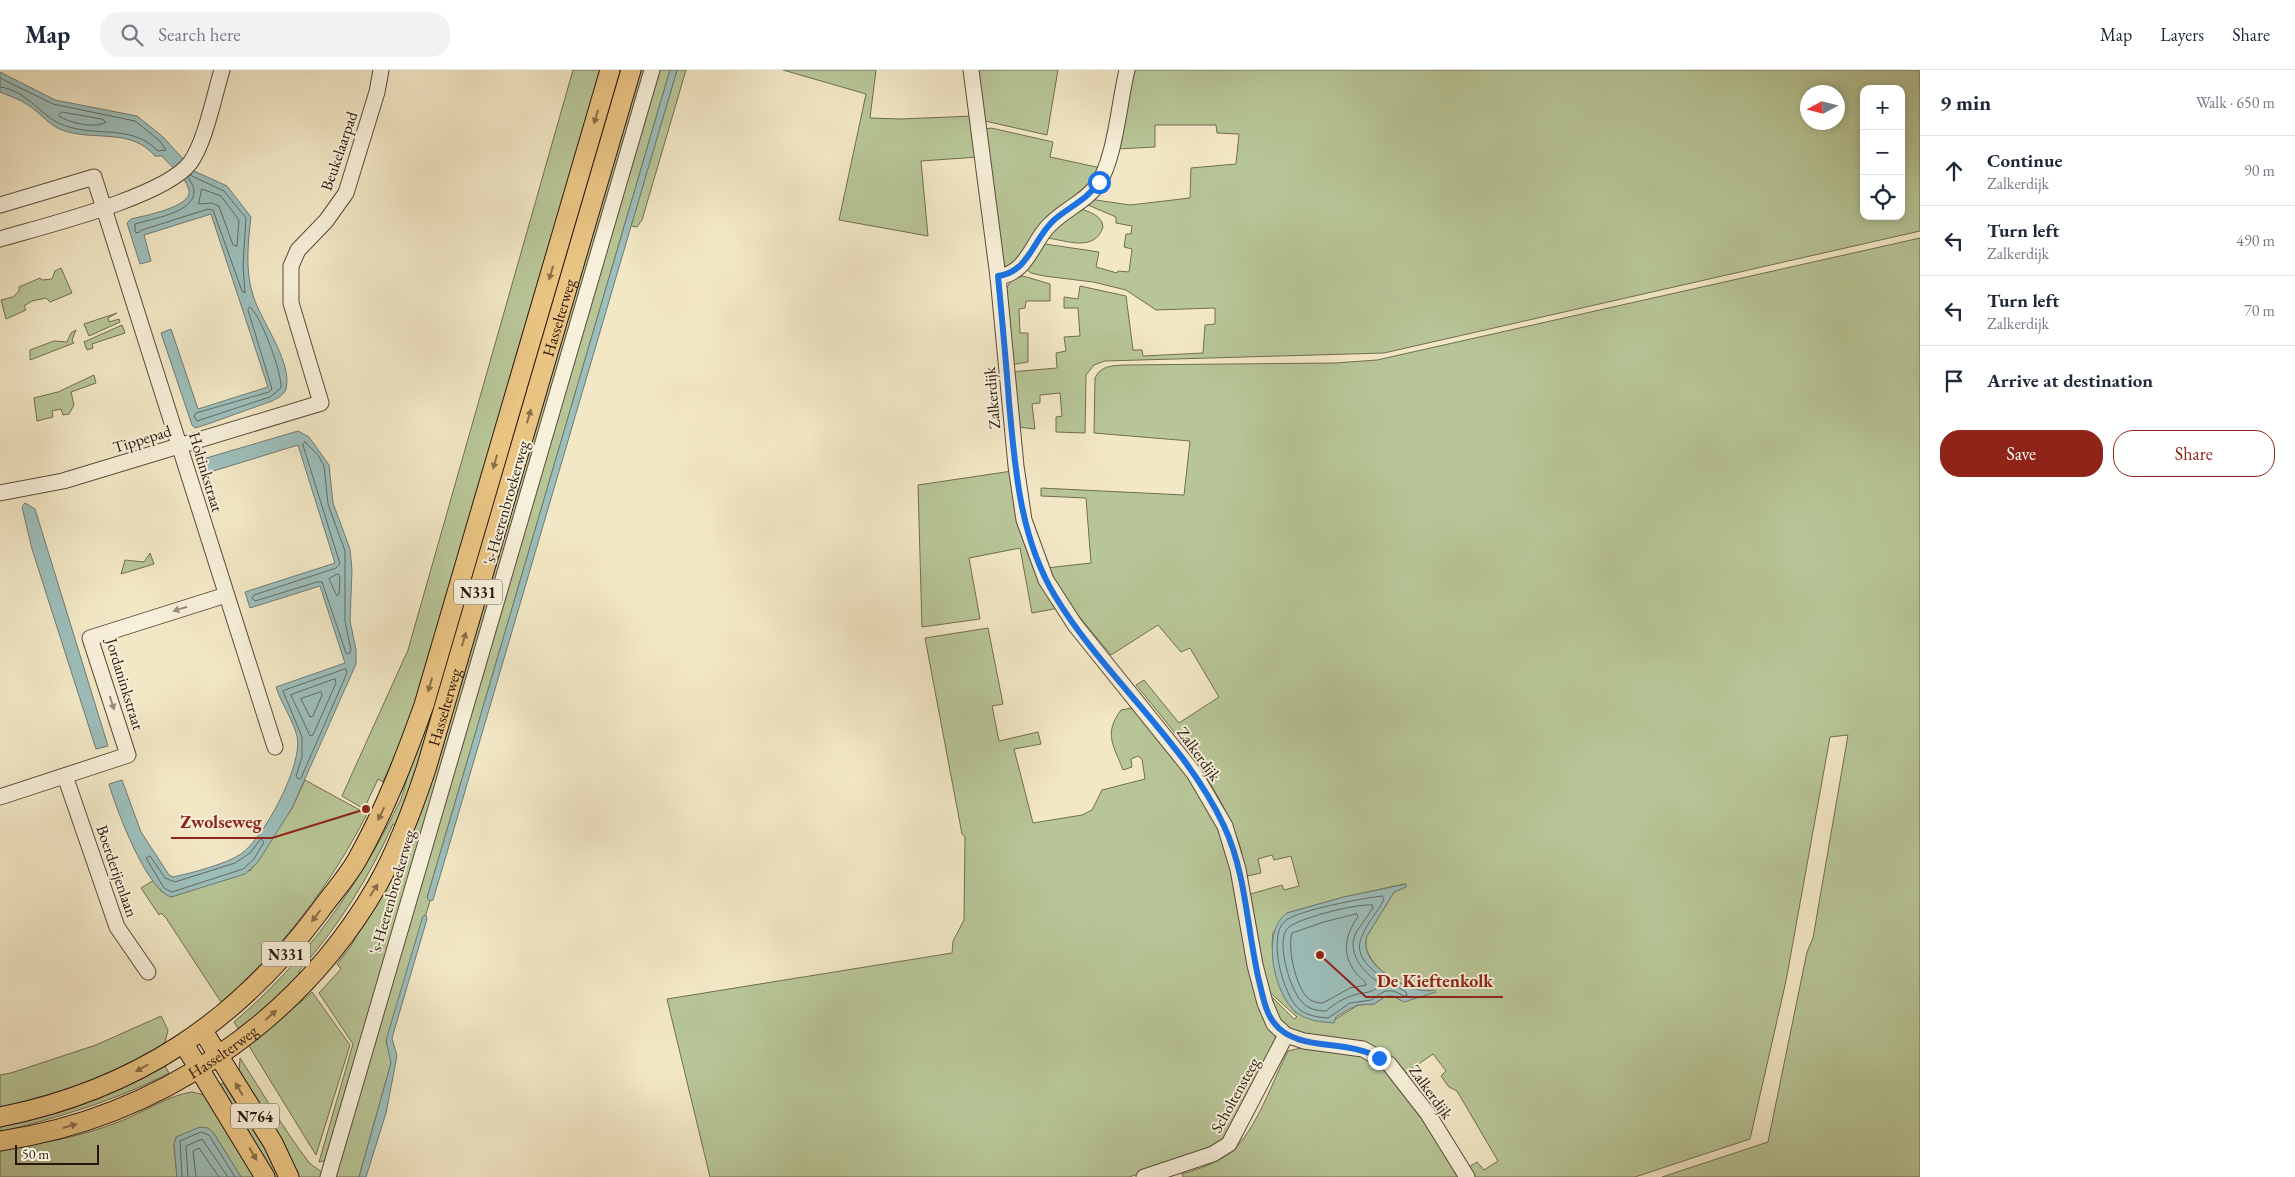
<!DOCTYPE html>
<meta charset="utf-8">
<style>
body{margin:0;font-family:"EB Garamond",serif;background:#f2f2f3;color:#1f2937}
.controls{position:absolute;right:15px;top:15px;display:grid;overflow:hidden;border-radius:10px;box-shadow:0 2px 8px #0003}
.controls button{width:45px;height:45px;display:grid;place-items:center;padding:0;border:0;border-bottom:1px solid #e0e1e3;background:#fff;color:#1f2937;font:25px sans-serif}
.compass{position:absolute;left:1800px;top:15px;width:45px;height:45px;border-radius:50%;background:#fff;box-shadow:0 2px 8px #0003;rotate:263deg}
.scale{position:absolute;left:15px;bottom:12px;width:84px;box-sizing:border-box;padding-left:5px;border:2px solid #29160d;border-top:0;font-size:14px;line-height:18px;white-space:nowrap;color:#29160d;-webkit-text-stroke:4px #f7f0da;paint-order:stroke}
.stop{position:absolute;width:15px;height:15px;margin:-11px;border:4px solid #1a73e8;border-radius:50%;background:#fff}
.stop.end{background:#1a73e8;border-color:#fff;box-shadow:0 1px 5px #0008}
.list{margin:0;padding:0;list-style:none}
h2{display:flex;justify-content:space-between;align-items:center;height:65px;margin:0;padding:0 20px;font-size:21px}
h2 small{font-size:16px;font-weight:400;color:#747a83}
.list li{display:grid;grid-template-columns:32px 1fr auto;gap:15px;align-items:center;box-sizing:border-box;height:70px;padding:0 20px;border-top:1px solid #e0e1e3}
.list b{display:block;font-size:19px;white-space:nowrap}
.list p{margin:0;font-size:16px;white-space:nowrap;color:#747a83}
.list em{font-size:16px;font-style:normal;color:#747a83}
.actions{display:flex;gap:10px;padding:15px 20px}
.actions a{flex:1;padding:11px 0;border:1px solid #8f2418;border-radius:20px;text-align:center;font-size:18px;color:#8f2418}
.actions .main{background:#8f2418;color:#fff}
.icon{flex:none;width:28px;height:28px;fill:none;stroke:currentColor;stroke-width:2;stroke-linecap:round;stroke-linejoin:round}
.map{position:relative;flex:none;width:1920px;height:1107px;overflow:hidden}
header{display:flex;align-items:center;gap:30px;box-sizing:border-box;height:70px;padding:0 25px;background:#fff;border-bottom:1px solid #e0e1e3}
header strong{font-size:24px}
nav{display:flex;gap:28px;margin-inline-start:auto;font-size:18px}
.search{width:350px;height:45px;background:#f2f2f3;display:flex;align-items:center;gap:12px;box-sizing:border-box;padding:0 18px;border-radius:20px;color:#747a83;font-size:19px}
main{display:flex}
aside{flex:1;background:#fff}
.map>svg:first-child{display:block}
.green{fill:#b8c697;stroke:#706e52;fill-rule:evenodd}
.water{fill:#9dbfbc;stroke:#6f7b76}
.lines{fill:none;stroke-linecap:round;stroke-linejoin:round}
.shore{stroke:#636a64;stroke-width:1}
.minor-casing{stroke:#5c4a3b;stroke-width:17}
.major-casing{stroke:#29160d;stroke-width:21}
.minor{stroke:#f7f0da;stroke-width:15}
.major{stroke:#eac483;stroke-width:19}
.oneway{fill:#8a6d48}
.oneway2{fill:#9a8e7e}
.route{stroke:#1a73e8;stroke-width:6}
.labels{text-anchor:middle;dominant-baseline:central;stroke-width:4;stroke-linejoin:round;paint-order:stroke}
.shield{fill:#f7f0da;stroke:#67574a;stroke-width:1}
.shield-label{font-size:15px;font-weight:bold;fill:#29160d}
.street-label{font-size:16px;fill:#29160d;stroke:#f7f0da}
.leader{fill:none;stroke:#8f2418;stroke-width:2}
.callout-dot{fill:#8f2418;stroke:#f7f0da;stroke-width:2}
.callout-label{font-size:18px;text-anchor:middle;font-weight:bold;fill:#8f2418;stroke:#f7f0da;stroke-width:4;stroke-linejoin:round;paint-order:stroke}
</style>
<header>
<strong>Map</strong>
<div class="search"><svg class="icon" aria-label="search" viewBox="0 0 24 24"><circle cx="10" cy="10" r="6"/><path d="M15 15l6 6"/></svg>Search here</div>
<nav><a>Map</a><a>Layers</a><a>Share</a></nav>
</header>
<main>
<div class="map">
<svg width="1920" height="1107" viewBox="0 0 1920 1107">
<rect width="100%" height="100%" fill="#f3e8c6"/>
<filter id="stains"><feTurbulence type="fractalNoise" baseFrequency=".004" numOctaves="4"/><feColorMatrix values="0 0 0 0 .2 0 0 0 0 .09 0 0 0 0 .02 0 0 0 .5 -.17"/></filter>
<radialGradient id="worn" r=".72"><stop offset=".6" stop-color="#630" stop-opacity="0"/><stop offset="1" stop-color="#630" stop-opacity=".3"/></radialGradient>
<g class="green">
<path d="M 573,0 L 604,0 L 418,633 L 383,712 L 378,709 L 364,739 L 342,726 L 408,580 Z"/>
<path d="M 616,0 L 625,0 L 417,707 L 385,788 L 323,884 L 241,963 L 234,952 C 306,891 360,814 401,729 ZM 393,754 L 396,755 C 372,809 342,862 300,904 L 299,901 C 338,857 369,808 393,754 Z"/>
<path d="M 636,0 L 647,0 L 327,1090 L 319,1092 L 353,974 L 319,923 L 341,899 L 337,894 L 351,876 L 388,808 Z"/>
<path d="M 656,0 L 670,0 L 427,828 L 430,831 L 386,972 L 391,987 L 391,993 L 359,1107 L 332,1107 Z"/>
<path d="M 677,0 L 686,0 L 642,150 L 637,157 L 631,156 Z"/>
<path d="M 783,0 L 876,0 L 870,48 L 900,49 L 973,46 L 978,87 L 921,91 L 928,166 L 839,150 L 866,24 Z"/>
<path d="M 978,0 L 1058,0 L 1047,65 L 985,51 Z"/>
<path d="M 1133,0 L 1920,0 L 1920,161 L 1384,283 L 1105,291 L 1094,295 L 1086,305 L 1085,363 L 1056,362 L 1056,347 L 1062,346 L 1060,323 L 1040,325 L 1040,333 L 1032,334 L 1035,359 L 1018,357 L 1010,302 L 1057,298 L 1056,283 L 1066,281 L 1064,267 L 1080,266 L 1078,238 L 1064,238 L 1064,227 L 1078,229 L 1080,216 L 1126,226 L 1133,280 L 1142,280 L 1143,286 L 1203,283 L 1205,255 L 1215,254 L 1215,238 L 1156,240 L 1126,220 L 1093,212 L 1044,206 L 1031,203 L 1026,199 L 1039,175 L 1045,174 L 1099,182 L 1096,197 L 1117,203 L 1118,201 L 1129,202 L 1132,179 L 1124,177 L 1126,164 L 1131,164 L 1132,156 L 1116,153 L 1116,147 L 1088,135 L 1089,129 L 1130,135 L 1190,128 L 1191,98 L 1236,94 L 1239,64 L 1217,63 L 1216,55 L 1155,55 L 1155,77 L 1117,79 ZM 1864,19 L 1901,19 L 1901,146 L 1864,146 ZM 1808,22 L 1838,22 L 1838,52 L 1808,52 Z"/>
<path d="M 991,58 L 1053,72 L 1050,87 L 1101,98 L 1099,105 L 1027,181 L 1007,197 L 1001,192 L 986,59 Z"/>
<path d="M 1079,138 C 1089,142 1102,145 1103,157 C 1095,182 1067,171 1048,168 L 1046,163 Z"/>
<path d="M 1920,168 L 1920,1107 L 1662,1107 L 1768,1072 L 1807,882 L 1813,868 L 1848,665 L 1830,667 L 1786,911 L 1750,1069 L 1635,1107 L 1472,1107 L 1467,1098 L 1477,1092 L 1484,1100 L 1498,1091 L 1457,1021 L 1449,1017 L 1441,1006 L 1446,1001 L 1433,984 L 1403,1005 L 1395,996 L 1309,968 L 1282,956 L 1268,923 L 1294,949 L 1297,947 L 1265,918 L 1247,825 L 1282,815 L 1284,820 L 1299,816 L 1291,786 L 1274,790 L 1272,785 L 1258,789 L 1261,803 L 1243,807 L 1238,785 L 1242,783 C 1224,720 1177,665 1136,615 L 1144,610 L 1179,653 L 1219,627 L 1190,578 L 1181,582 L 1158,555 L 1111,585 L 1067,532 L 1046,498 L 1091,493 L 1086,428 L 1041,426 L 1041,418 L 1184,425 L 1190,371 L 1094,363 L 1095,308 C 1101,296 1110,296 1123,295 L 1335,293 L 1377,290 ZM 1404,814 L 1406,817 L 1394,822 L 1367,866 C 1357,892 1408,925 1430,921 L 1400,930 L 1393,926 L 1386,926 L 1374,934 L 1358,935 L 1334,950 L 1295,942 L 1286,930 L 1272,875 L 1273,863 L 1287,843 L 1344,827 Z"/>
<path d="M 61,198 L 72,223 L 50,232 L 46,228 L 32,231 L 24,236 L 26,240 L 6,249 L 1,230 L 13,227 L 19,221 L 19,217 L 40,208 L 42,210 L 52,209 L 55,201 Z"/>
<path d="M 1023,206 L 1050,214 L 1050,231 L 1026,231 L 1025,238 L 1019,239 L 1020,263 L 1028,263 L 1028,292 L 1010,295 L 1006,219 L 1012,209 Z"/>
<path d="M 117,243 L 108,248 L 109,252 L 119,249 L 120,252 L 89,266 L 84,254 Z"/>
<path d="M 122,255 L 125,263 L 92,274 L 93,278 L 87,280 L 84,272 Z"/>
<path d="M 76,260 L 72,270 L 74,273 L 30,290 L 30,280 L 54,271 L 67,272 L 71,263 Z"/>
<path d="M 94,305 L 96,313 L 71,322 L 74,335 L 69,344 L 63,345 L 61,339 L 52,341 L 53,347 L 37,351 L 34,328 L 58,322 Z"/>
<path d="M 1012,401 L 1056,536 L 1054,539 L 1032,543 L 1020,478 L 969,488 L 980,549 L 922,557 L 918,415 Z"/>
<path d="M 150,483 L 154,494 L 121,504 L 125,490 L 144,492 Z"/>
<path d="M 988,558 L 1003,634 L 992,636 L 999,671 L 1038,662 L 1041,674 L 1014,679 L 1033,753 L 1082,745 L 1092,740 L 1102,720 L 1145,709 L 1142,689 L 1138,686 L 1131,689 L 1132,697 L 1123,700 C 1114,676 1103,664 1121,640 L 1137,637 L 1181,693 L 1219,752 L 1275,964 L 1276,974 L 1244,1044 L 1215,1080 L 1129,1107 L 710,1107 L 667,929 L 952,883 L 953,871 L 964,850 L 965,767 L 962,764 L 925,568 Z"/>
<path d="M 305,710 L 367,744 C 330,816 282,879 221,932 L 166,848 L 161,843 L 159,845 L 141,818 L 154,810 L 161,821 L 171,827 L 251,800 L 292,738 Z"/>
<path d="M 312,922 L 350,975 L 316,1085 L 249,976 C 265,954 293,941 312,922 Z"/>
<path d="M 161,946 L 168,960 L 164,976 L 123,1002 L 0,1041 L 0,1005 L 11,1003 L 96,975 Z"/>
<path d="M 1301,978 C 1325,978 1355,975 1376,989 C 1404,1005 1443,1078 1462,1107 L 1183,1107 L 1182,1104 C 1199,1099 1217,1093 1231,1082 C 1256,1061 1273,1010 1288,981 Z"/>
<path d="M 240,988 C 263,1023 284,1060 308,1091 C 313,1098 322,1099 324,1107 L 298,1107 L 239,1003 Z"/>
<path d="M 164,994 L 169,1003 C 115,1031 59,1047 0,1062 L 0,1053 Z"/>
<path d="M 223,1013 L 270,1087 L 280,1107 L 268,1107 L 214,1018 Z"/>
<path d="M 192,1022 L 205,1025 L 262,1107 L 241,1107 L 213,1062 L 174,1075 L 177,1107 L 0,1107 L 0,1078 C 43,1074 80,1067 121,1051 C 144,1042 169,1025 192,1022 Z"/>
</g>
<g class="water">
<path d="M 670,0 L 677,0 L 433,830 L 430,831 L 427,828 Z"/>
<path d="M 0,2 L 55,30 L 137,46 L 163,67 L 194,101 L 227,116 L 251,147 C 248,172 245,201 253,225 C 260,250 293,292 286,319 C 284,325 278,328 272,331 L 205,355 L 195,358 L 192,355 L 161,263 L 171,259 L 198,339 L 268,317 L 211,144 L 144,165 L 151,191 L 140,194 L 127,153 L 131,149 C 143,146 193,137 189,120 C 186,107 170,96 162,86 L 155,86 C 131,58 97,71 65,61 C 50,57 41,43 28,35 C 20,29 9,26 0,22 Z"/>
<path d="M 298,361 L 309,367 L 329,395 L 333,433 L 350,479 L 352,500 L 350,551 L 356,580 L 356,594 L 292,738 L 258,792 L 245,804 L 171,827 C 146,819 116,739 109,714 L 122,710 L 141,762 L 169,805 L 173,807 C 192,803 226,794 241,784 C 264,768 304,693 297,666 C 293,650 281,633 276,617 L 345,593 L 320,516 L 250,538 L 245,522 L 335,493 L 298,375 L 207,403 L 203,389 Z"/>
<path d="M 25,433 L 35,439 L 108,676 L 96,679 L 32,479 L 22,437 Z"/>
<path d="M 1406,814 L 1406,817 L 1394,822 L 1367,866 C 1356,894 1411,926 1434,920 L 1436,922 L 1404,932 L 1393,926 L 1386,926 L 1374,934 L 1358,935 L 1349,939 L 1336,947 L 1334,953 C 1321,952 1308,951 1297,943 C 1274,926 1260,861 1287,843 L 1344,827 Z"/>
<path d="M 426,845 L 427,849 L 392,968 L 397,986 L 392,1012 L 386,1043 L 366,1107 L 359,1107 L 391,993 L 386,970 L 423,846 Z"/>
<path d="M 200,1057 L 208,1058 L 213,1062 L 241,1107 L 177,1107 L 174,1075 L 176,1067 Z"/>
</g>
<g class="lines">
<g class="shore">
<path d="M 0,8 L 53,34 L 135,51 L 160,71 L 166,80 L 158,81 C 132,54 98,67 66,56 C 42,49 28,20 0,17"/>
<path d="M 62,42 L 102,49 L 106,52 C 95,59 70,53 59,46 Z"/>
<path d="M 188,107 C 190,111 194,116 194,121 C 195,143 150,149 135,154 L 135,162 L 138,163 L 142,160 L 208,139 L 213,140 L 242,221 L 245,223 L 243,195 L 246,148 L 224,121 L 190,105"/>
<path d="M 202,119 L 221,126 L 239,150 L 237,176 L 233,175 L 219,136 L 212,133 L 199,134 Z"/>
<path d="M 250,237 C 261,246 282,302 281,318 L 270,327 L 197,351 L 194,346 L 196,343 L 269,322 L 272,319 L 248,240 Z"/>
<path d="M 305,372 L 318,385 L 324,396 L 328,434 L 345,481 L 345,551 L 351,580 L 349,584 L 346,583 L 322,512 L 317,512 L 255,531 L 252,528 L 254,525 L 336,498 L 340,494 L 303,375 Z"/>
<path d="M 338,504 L 340,507 L 339,524 L 337,526 L 329,509 Z"/>
<path d="M 346,599 L 347,602 L 344,610 L 301,708 L 298,709 L 296,706 L 302,687 L 302,667 L 283,621 Z"/>
<path d="M 335,609 L 336,613 L 313,665 L 310,666 L 291,625 Z"/>
<path d="M 321,622 L 322,625 L 313,646 L 310,647 L 301,629 Z"/>
<path d="M 261,769 L 264,772 L 254,789 L 243,799 L 172,822 L 164,818 L 146,788 L 150,786 L 165,808 L 175,812 L 235,793 L 250,783 Z"/>
<path d="M 1382,826 L 1384,829 C 1378,842 1367,853 1362,866 C 1349,893 1389,911 1406,922 L 1407,926 L 1404,926 L 1394,921 L 1385,921 L 1371,930 L 1350,933 L 1328,948 C 1318,947 1307,946 1299,939 C 1283,925 1267,866 1285,851 C 1298,840 1364,828 1382,826 Z"/>
<path d="M 1372,835 L 1373,838 C 1368,846 1362,853 1357,861 C 1345,881 1363,903 1380,913 L 1380,916 C 1367,925 1367,921 1354,925 C 1344,928 1334,934 1326,941 C 1317,941 1308,939 1302,932 C 1290,920 1277,875 1286,860 C 1292,849 1359,833 1372,835 Z"/>
<path d="M 1357,844 L 1358,847 C 1345,865 1341,884 1356,903 C 1360,908 1365,910 1366,915 L 1350,918 L 1323,933 C 1318,933 1312,932 1308,928 C 1296,918 1287,877 1292,863 L 1324,852 Z"/>
<path d="M 182,1107 L 180,1071 L 201,1062 L 209,1065 L 235,1107"/>
<path d="M 188,1107 L 186,1076 L 202,1069 L 228,1107"/>
<path d="M 196,1107 L 193,1081 L 199,1078 L 219,1107"/>
</g>
<g class="minor-casing">
<g id="minor">
<path d="M 971,0 L 998,207 L 1016,396 L 1024,450 L 1046,510 L 1075,555 L 1194,703 L 1225,756 L 1238,799 L 1255,895 L 1265,933 L 1274,954 L 1286,965 L 1304,971 L 1363,979 L 1389,994 L 1428,1044 L 1467,1107"/>
<path d="M 0,135 L 94,107 L 275,677"/>
<path d="M 0,169 C 44,156 164,127 190,93 C 205,73 214,26 222,0"/>
<path d="M 998,207 C 1025,203 1030,179 1045,160 C 1059,142 1081,135 1095,118 C 1115,94 1119,32 1127,0"/>
<path d="M 0,423 L 63,411 L 321,333 L 291,233 L 291,196 L 298,180 L 326,151 L 346,123 L 377,22 L 381,0"/>
<path d="M 65,706 L 117,857 L 148,902"/>
<path d="M 0,727 L 128,685 L 90,568 L 226,525"/>
<path d="M 328,1107 L 652,0"/>
<path d="M 1144,1107 L 1213,1084 L 1229,1074 L 1286,965"/>
</g>
</g>
<g class="major-casing">
<g id="major">
<path d="M 203,961 L 273,1073 L 289,1107"/>
<path d="M 184,974 L 265,1107"/>
<path d="M 0,1047 C 135,1020 237,952 319,842 C 331,825 346,809 357,790 C 385,740 405,688 424,635 L 610,0"/>
<path id="s1" d="M 0,1071 C 157,1048 299,952 378,814 C 398,778 413,738 426,699 L 631,0"/>
</g>
</g>
<use href="#minor" class="minor"/>
<use href="#major" class="major"/>
</g>
<defs><path id="oneway-solid" d="M-6-.8H1V-3.2L6.5 0L1 3.2V.8H-6Z" transform="scale(1.25)"/></defs>
<g class="oneway">
<use href="#oneway-solid" transform="translate(596 47) rotate(106)"/>
<use href="#oneway-solid" transform="translate(551 203) rotate(106)"/>
<use href="#oneway-solid" transform="translate(529 346) rotate(-74)"/>
<use href="#oneway-solid" transform="translate(495 392) rotate(106)"/>
<use href="#oneway-solid" transform="translate(464 569) rotate(-74)"/>
<use href="#oneway-solid" transform="translate(430 615) rotate(106)"/>
<use href="#oneway-solid" transform="translate(381 744) rotate(116)"/>
<use href="#oneway-solid" transform="translate(374 820) rotate(-57)"/>
<use href="#oneway-solid" transform="translate(316 846) rotate(127)"/>
<use href="#oneway-solid" transform="translate(271 945) rotate(-41)"/>
<use href="#oneway-solid" transform="translate(142 998) rotate(150)"/>
<use href="#oneway-solid" transform="translate(239 1019) rotate(-121)"/>
<use href="#oneway-solid" transform="translate(70 1056) rotate(-16)"/>
<use href="#oneway-solid" transform="translate(253 1084) rotate(60)"/>
</g>
<g class="oneway2">
<use href="#oneway-solid" transform="translate(180 539) rotate(162)"/>
<use href="#oneway-solid" transform="translate(112 633) rotate(72)"/>
</g>
<g class="lines">
<path class="route" d="M 1099,112 C 1088,129 1069,137 1054,150 C 1033,169 1029,202 998,206 C 1002,248 1006,290 1009,332 C 1015,399 1020,468 1055,526 C 1103,606 1184,670 1224,756 C 1247,805 1247,863 1260,915 C 1263,927 1266,944 1275,954 C 1297,982 1349,969 1379,988"/>
</g>
<g class="labels">
<g class="shield">
<rect x="454" y="509.5" width="48" height="25" rx="4"/>
<rect x="262" y="871.5" width="48" height="25" rx="4"/>
<rect x="231" y="1033.5" width="48" height="25" rx="4"/>
</g>
<g class="shield-label">
<text x="478" y="522">N331</text>
<text x="286" y="884">N331</text>
<text x="255" y="1046">N764</text>
</g>
<g class="street-label">
<text transform="translate(339 81) rotate(-71)">Beukelaarpad</text>
<text stroke="none"><textPath href="#s1" startOffset="1068">Hasselterweg</textPath></text>
<text transform="translate(992 328) rotate(-95)">Zalkerdijk</text>
<text transform="translate(142 369) rotate(-17)">Tippepad</text>
<text transform="translate(206 402) rotate(73)">Holtinkstraat</text>
<text transform="translate(506 433) rotate(-74)">'s-Heerenbroekerweg</text>
<text transform="translate(125 614) rotate(73)">Jordaninkstraat</text>
<text stroke="none"><textPath href="#s1" startOffset="662">Hasselterweg</textPath></text>
<text transform="translate(1199 684) rotate(54)">Zalkerdijk</text>
<text transform="translate(117 801) rotate(71)">Boerderijenlaan</text>
<text transform="translate(392 822) rotate(-74)">'s-Heerenbroekerweg</text>
<text stroke="none"><textPath href="#s1" startOffset="242">Hasselterweg</textPath></text>
<text transform="translate(1431 1022) rotate(54)">Zalkerdijk</text>
<text transform="translate(1235 1025) rotate(-61)">Scholtensteeg</text>
</g>
</g>
<path class="leader" d="M366 739L272 768H171M1320 885L1366 927H1503"/>
<g class="callout-dot">
<circle cx="366" cy="739" r="5"/>
<circle cx="1320" cy="885" r="5"/>
</g>
<g class="callout-label">
<text x="221" y="758">Zwolseweg</text>
<text x="1435" y="917">De Kieftenkolk</text>
</g>
<rect width="100%" height="100%" filter="url(#stains)"/>
<rect width="100%" height="100%" fill="url(#worn)"/>
</svg>
<div class="controls">
<button>+</button>
<button>−</button>
<button><svg class="icon" aria-label="locate" viewBox="0 0 24 24"><circle cx="12" cy="12" r="6"/><path d="M12 2v4M12 18v4M2 12h4M18 12h4"/></svg></button>
</div>
<svg class="compass" viewBox="-18 -18 36 36"><path d="M0-13l5 13h-10z" fill="#e53935"/><path d="M0 13l5-13h-10z" fill="#747a83"/></svg>
<div class="scale">50 m</div>
<div class="stop" style="left:1099px;top:112px"></div>
<div class="stop end" style="left:1379px;top:988px"></div>
</div>
<aside>
<h2>9 min<small>Walk · 650 m</small></h2>
<ul class="list">
<li><svg class="icon" aria-label="ahead" viewBox="0 0 24 24"><path d="M12 20V5M6 11l6-6 6 6"/></svg><div><b>Continue</b><p>Zalkerdijk</p></div><em>90 m</em></li>
<li><svg class="icon" aria-label="left" viewBox="0 0 24 24"><path d="M17 20v-9H6M10 6l-5 5 5 5"/></svg><div><b>Turn left</b><p>Zalkerdijk</p></div><em>490 m</em></li>
<li><svg class="icon" aria-label="left" viewBox="0 0 24 24"><path d="M17 20v-9H6M10 6l-5 5 5 5"/></svg><div><b>Turn left</b><p>Zalkerdijk</p></div><em>70 m</em></li>
<li><svg class="icon" aria-label="arrive" viewBox="0 0 24 24"><path d="M6 21V4h12l-3 4 3 4H6"/></svg><div><b>Arrive at destination</b></div></li>
</ul>
<div class="actions"><a class="main">Save</a><a>Share</a></div>
</aside>
</main>
